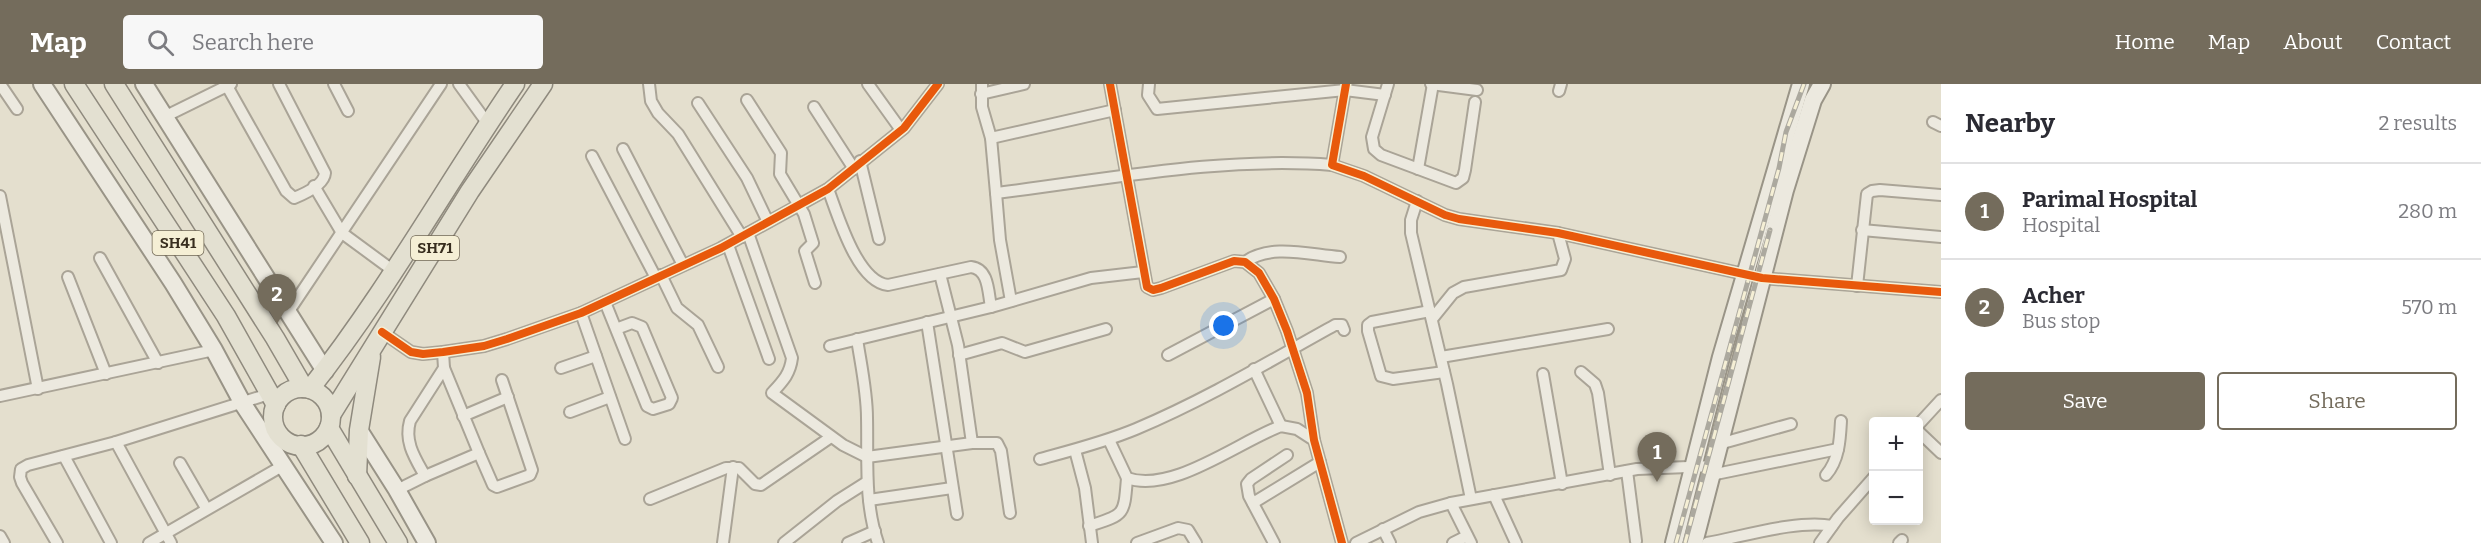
<!DOCTYPE html>
<meta charset="utf-8">
<style>
body{margin:0;font-family:Bitter,serif;background:#f7f7f7;color:#2b2b33}
.controls{position:absolute;right:18px;bottom:18px;display:grid;overflow:hidden;border-radius:6px;box-shadow:0 3px 15px #0003}
.controls button{width:54px;height:54px;display:grid;place-items:center;padding:0;border:0;border-bottom:2px solid #e1e1e2;background:#fff;color:#2b2b33;font:30px sans-serif}
.you{position:absolute;left:1224px;top:242px;width:21px;height:21px;margin:-15px;border:4px solid #fff;border-radius:50%;background:#1a73e8;box-shadow:0 0 0 9px #1a73e833}
.badge{display:grid;place-items:center;width:39px;height:39px;border-radius:50%;background:#746c5c;color:#fff;font-size:20px;font-weight:700}
.pin{position:absolute;translate:-50% -50px;filter:drop-shadow(0 2px 3px #0008)}
.pin::after{content:'';position:absolute;top:32px;width:21px;height:18px;background:inherit;clip-path:polygon(0 0,100% 0,50% 100%)}
.list{margin:0;padding:0;list-style:none}
h2{display:flex;justify-content:space-between;align-items:center;height:78px;margin:0;padding:0 24px;font-size:26px}
h2 small{font-size:20px;font-weight:400;color:#7c7c81}
.list li{display:grid;grid-template-columns:39px 1fr auto;gap:18px;align-items:center;box-sizing:border-box;height:96px;padding:0 24px;border-top:2px solid #e1e1e2}
.list b{display:block;font-size:22px;white-space:nowrap}
.list p{margin:0;font-size:20px;white-space:nowrap;color:#7c7c81}
.list em{font-size:20px;font-style:normal;color:#7c7c81}
.actions{display:flex;gap:12px;padding:18px 24px}
.actions a{flex:1;padding:14px 0;border:2px solid #746c5c;border-radius:6px;text-align:center;font-size:21px;color:#746c5c}
.actions .main{background:#746c5c;color:#fff}
.icon{flex:none;width:33px;height:33px;fill:none;stroke:currentColor;stroke-width:2;stroke-linecap:round;stroke-linejoin:round}
.map{position:relative;flex:none;width:1941px;height:459px;overflow:hidden}
header{display:flex;align-items:center;gap:36px;box-sizing:border-box;height:84px;padding:0 30px;background:#746c5c;color:#fff}
header strong{font-size:28px}
nav{display:flex;gap:33px;margin-inline-start:auto;font-size:21px}
.search{width:420px;height:54px;background:#f7f7f7;display:flex;align-items:center;gap:15px;box-sizing:border-box;padding:0 21px;border-radius:6px;color:#7c7c81;font-size:22px}
main{display:flex}
aside{flex:1;background:#fff}
.map>svg:first-child{display:block}
.lines{fill:none;stroke-linecap:round;stroke-linejoin:round}
.street-casing{stroke:#aaa497;stroke-width:14}
.secondary-casing{stroke:#999487;stroke-width:20}
.primary-casing{stroke:#8f8a7e;stroke-width:21}
.street{stroke:#ece9df;stroke-width:10}
.secondary{stroke:#ece9df;stroke-width:16}
.primary{stroke:#e3e0d1;stroke-width:18}
.rail-casing{stroke:#aca99f;stroke-width:5}
.rail{stroke:#f5efd5;stroke-width:3;stroke-dasharray:9;stroke-linecap:butt}
.cycleway-casing{stroke:#f5efd5;stroke-width:11}
.cycleway{stroke:#e8590c;stroke-width:8}
.labels{text-anchor:middle;dominant-baseline:central;stroke-width:4.5;stroke-linejoin:round;paint-order:stroke}
.shield{fill:#f5efd5;stroke:#716856;stroke-width:1.5}
.shield-label{font-size:15px;font-weight:bold;fill:#382e1f}
</style>
<header>
<strong>Map</strong>
<div class="search"><svg class="icon" aria-label="search" viewBox="0 0 24 24"><circle cx="10" cy="10" r="6"/><path d="M15 15l6 6"/></svg>Search here</div>
<nav><a>Home</a><a>Map</a><a>About</a><a>Contact</a></nav>
</header>
<main>
<div class="map">
<svg width="1941" height="459" viewBox="0 0 1941 459">
<rect width="100%" height="100%" fill="#e4dfce"/>
<g class="lines">
<g class="street-casing">
<g id="street">
<path d="M 0,0 L 17,25"/>
<path d="M 334,0 L 348,27"/>
<path d="M 459,0 L 488,40"/>
<path d="M 649,0 L 651,17 L 658,29 L 678,50 L 742,153"/>
<path d="M 868,0 L 901,46"/>
<path d="M 982,0 L 982,23 L 991,54 L 996,109 C 1104,96 1223,72 1332,81"/>
<path d="M 1110,0 L 1147,203 L 1153,206 L 1161,204 L 1234,177 L 1245,178 L 1259,189 L 1274,215 L 1287,247 L 1307,309 L 1314,356 L 1342,459"/>
<path d="M 1149,0 L 1148,11 L 1157,25 L 1345,6 L 1385,11"/>
<path d="M 1346,0 L 1332,81 L 1364,92 L 1445,131 L 1459,135 L 1558,149 L 1762,194 L 1941,208"/>
<path d="M 1388,0 L 1372,53 L 1374,65 L 1381,71 L 1456,99 L 1463,94 L 1465,86 L 1475,18"/>
<path d="M 1431,0 L 1477,6"/>
<path d="M 227,2 L 286,107 L 294,114 C 304,110 324,101 325,89 L 279,0"/>
<path d="M 1559,7 L 1561,0"/>
<path d="M 981,10 L 1024,0"/>
<path d="M 747,16 L 781,69 L 780,90 L 804,130 L 813,159 L 805,167 L 815,199"/>
<path d="M 698,19 L 747,94 L 768,138"/>
<path d="M 814,23 L 854,85"/>
<path d="M 164,33 L 231,0"/>
<path d="M 1933,38 L 1941,42"/>
<path d="M 991,54 L 1115,26"/>
<path d="M 623,65 L 683,181"/>
<path d="M 592,72 L 656,194"/>
<path d="M 860,77 L 879,155"/>
<path d="M 1418,85 L 1433,0"/>
<path d="M 314,102 L 342,149 L 395,188"/>
<path d="M 828,105 C 838,131 857,198 888,201 L 971,183 C 989,185 988,208 991,223 L 1091,194 L 1143,188"/>
<path d="M 996,109 L 1000,156 L 1011,217"/>
<path d="M 0,112 L 38,305"/>
<path d="M 1417,117 L 1411,136 L 1411,149 L 1447,300 L 1471,415"/>
<path d="M 1862,146 L 1941,153"/>
<path d="M 748,149 L 792,274 C 790,290 783,297 772,309 L 843,361 L 867,373 L 972,359 L 997,359 L 1001,367 L 1010,429"/>
<path d="M 728,161 L 769,275"/>
<path d="M 100,174 L 158,279"/>
<path d="M 1245,178 C 1271,159 1310,171 1340,173"/>
<path d="M 940,190 L 958,261 L 972,359"/>
<path d="M 661,191 L 677,224 L 698,241 L 718,283"/>
<path d="M 68,193 L 106,290"/>
<path d="M 1857,202 L 1867,110 L 1872,107 L 1880,106 L 1941,111"/>
<path d="M 605,218 L 647,322 L 653,325 L 669,320 L 672,314 L 669,307 L 642,243 L 632,239 L 616,245"/>
<path d="M 1430,227 L 1372,238 L 1368,241 L 1368,247 L 1381,292 L 1393,295 L 1444,288"/>
<path d="M 581,229 L 625,355"/>
<path d="M 287,230 L 441,0"/>
<path d="M 1432,235 L 1453,209 L 1464,203 L 1561,186 L 1565,175 L 1558,149"/>
<path d="M 927,238 L 957,430"/>
<path d="M 382,248 L 411,268 L 423,270 L 443,268 L 484,262 L 507,255 L 581,229 L 721,164 L 828,105 L 904,44 L 938,0"/>
<path d="M 857,255 C 861,281 867,308 867,334 C 868,376 864,418 878,459"/>
<path d="M 830,262 L 991,223"/>
<path d="M 959,271 L 1002,259 L 1025,268 L 1106,245"/>
<path d="M 1168,271 L 1274,215"/>
<path d="M 1441,273 L 1608,245"/>
<path d="M 561,284 L 596,272"/>
<path d="M 1254,285 L 1281,342"/>
<path d="M 1581,288 L 1595,300 L 1598,309 L 1610,391"/>
<path d="M 1543,290 L 1562,400"/>
<path d="M 0,312 L 214,266"/>
<path d="M 570,328 L 610,313"/>
<path d="M 463,332 L 508,313"/>
<path d="M 1918,341 L 1941,316"/>
<path d="M 1918,347 L 1941,369"/>
<path d="M 1109,356 L 1127,394 C 1172,410 1238,358 1281,342 L 1297,345 L 1314,356"/>
<path d="M 116,358 L 171,459"/>
<path d="M 1719,360 L 1791,340"/>
<path d="M 1075,366 L 1085,404 L 1092,459"/>
<path d="M 479,369 L 493,401 L 497,403 L 530,391 L 532,386 L 502,296"/>
<path d="M 64,372 L 111,459"/>
<path d="M 1040,375 C 1073,366 1105,358 1136,345 C 1205,316 1270,277 1335,241 L 1342,241 L 1344,246"/>
<path d="M 180,379 L 206,424"/>
<path d="M 1627,387 L 1636,457"/>
<path d="M 1711,391 L 1838,365"/>
<path d="M 1826,391 C 1839,376 1840,356 1841,337"/>
<path d="M 425,392 L 479,369 L 444,284"/>
<path d="M 397,406 L 425,392 C 415,374 404,358 410,337 L 444,284 L 443,268"/>
<path d="M 1494,411 L 1516,459"/>
<path d="M 650,415 L 726,384 L 739,384 L 755,400 L 761,401 L 831,353"/>
<path d="M 869,416 L 952,404"/>
<path d="M 1253,419 L 1320,378"/>
<path d="M 1451,419 L 1471,459"/>
<path d="M 1089,442 C 1125,430 1124,432 1127,394"/>
<path d="M 1383,445 L 1390,459"/>
<path d="M 0,452 L 4,459"/>
<path d="M 57,459 L 22,399 L 20,393 L 21,385 L 28,381 L 116,358 L 269,310"/>
<path d="M 149,459 L 284,381"/>
<path d="M 723,459 L 733,383"/>
<path d="M 784,459 L 837,417 L 867,398"/>
<path d="M 848,459 L 875,447"/>
<path d="M 1137,459 L 1178,444 L 1188,446 L 1196,459"/>
<path d="M 1274,459 L 1249,412 L 1247,400 L 1251,395 L 1287,371"/>
<path d="M 1356,459 L 1419,428 L 1451,419 L 1637,385 L 1714,382"/>
<path d="M 1453,459 L 1467,452"/>
<path d="M 1707,459 C 1741,453 1799,435 1832,442"/>
<path d="M 1820,459 L 1838,434 L 1874,393"/>
<path d="M 1899,459 L 1902,456"/>
</g>
</g>
<g class="secondary-casing">
<g id="secondary">
<path d="M 42,0 L 173,199 L 214,266 L 243,320 L 334,459"/>
<path d="M 144,0 L 325,287"/>
<path d="M 359,346 L 397,406 L 427,459"/>
<path d="M 1674,459 L 1721,273 L 1801,0"/>
<path d="M 1694,459 L 1785,106 L 1813,16 L 1822,0"/>
</g>
</g>
<g class="primary-casing">
<g id="primary">
<path d="M 74,0 L 226,232 L 276,321"/>
<path d="M 114,0 L 275,254 L 304,304"/>
<circle cx="302" cy="333" r="29"/>
<path d="M 310,305 C 386,209 446,101 515,0"/>
<path d="M 331,331 L 470,107 L 543,0"/>
<path d="M 329,344 L 398,459"/>
<path d="M 301,361 L 360,459"/>
<path d="M 357,392 L 359,346 L 371,273"/>
</g>
</g>
<use href="#street" class="street"/>
<use href="#secondary" class="secondary"/>
<use href="#primary" class="primary"/>
<g class="rail-casing">
<g id="rail">
<path d="M 1676,459 L 1779,84 L 1786,48 L 1804,0"/>
<path d="M 1685,459 L 1770,146"/>
</g>
</g>
<use href="#rail" class="rail"/>
<g class="cycleway-casing">
<g id="cycleway">
<path d="M 1110,0 L 1147,203 L 1153,206 L 1161,204 L 1234,177 L 1245,178 L 1259,189 L 1274,215 L 1287,247 L 1307,309 L 1314,356 L 1342,459"/>
<path d="M 1346,0 L 1332,81 L 1364,92 L 1445,131 L 1459,135 L 1558,149 L 1762,194 L 1941,208"/>
<path d="M 382,248 L 411,268 L 423,270 L 443,268 L 484,262 L 507,255 L 581,229 L 721,164 L 828,105 L 904,44 L 938,0"/>
</g>
</g>
<use href="#cycleway" class="cycleway"/>
</g>
<g class="labels">
<g class="shield">
<rect x="152.5" y="147" width="51" height="24" rx="4.5"/>
<rect x="411" y="152" width="48" height="24" rx="4.5"/>
</g>
<g class="shield-label">
<text x="178" y="159">SH41</text>
<text x="435" y="164">SH71</text>
</g>
</g>
</svg>
<div class="controls">
<button>+</button>
<button>−</button>
</div>
<div class="you"></div>
<div class="pin badge" style="left:1657px;top:398px">1</div>
<div class="pin badge" style="left:277px;top:240px">2</div>
</div>
<aside>
<h2>Nearby<small>2 results</small></h2>
<ul class="list">
<li><span class="badge">1</span><div><b>Parimal Hospital</b><p>Hospital</p></div><em>280 m</em></li>
<li><span class="badge">2</span><div><b>Acher</b><p>Bus stop</p></div><em>570 m</em></li>
</ul>
<div class="actions"><a class="main">Save</a><a>Share</a></div>
</aside>
</main>
